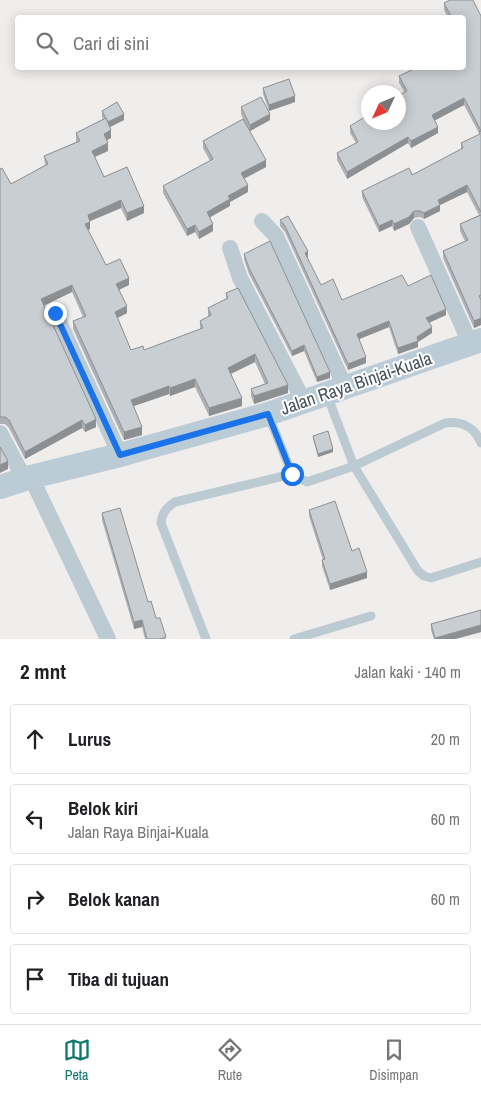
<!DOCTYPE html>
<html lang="id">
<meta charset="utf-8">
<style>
body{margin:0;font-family:"Archivo Narrow",sans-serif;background:#f2f2f2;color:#202124}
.compass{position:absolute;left:361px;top:85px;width:45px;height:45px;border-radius:50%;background:#fff;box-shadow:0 2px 12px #0003;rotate:226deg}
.stop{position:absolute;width:15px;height:15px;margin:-11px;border:4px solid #1a73e8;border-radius:50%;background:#fff}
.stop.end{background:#1a73e8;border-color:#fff;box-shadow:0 1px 5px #0008}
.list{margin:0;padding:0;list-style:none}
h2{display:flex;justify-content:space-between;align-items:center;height:65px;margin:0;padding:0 20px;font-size:21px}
h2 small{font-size:16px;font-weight:400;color:#757577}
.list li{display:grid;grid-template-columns:32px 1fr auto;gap:15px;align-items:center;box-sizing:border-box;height:70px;margin:0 10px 10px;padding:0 10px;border:1px solid #e0e0e0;border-radius:5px}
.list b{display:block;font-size:19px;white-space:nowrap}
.list p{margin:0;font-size:16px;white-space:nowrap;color:#757577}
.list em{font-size:16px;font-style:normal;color:#757577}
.icon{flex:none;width:28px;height:28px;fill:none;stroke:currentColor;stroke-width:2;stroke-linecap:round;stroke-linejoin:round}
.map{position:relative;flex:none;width:481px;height:639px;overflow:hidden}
.search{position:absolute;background:#fff;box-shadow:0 2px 12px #0003;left:15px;right:15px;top:15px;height:55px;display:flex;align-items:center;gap:12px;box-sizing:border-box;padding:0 18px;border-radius:5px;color:#757577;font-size:19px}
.sheet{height:385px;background:#fff}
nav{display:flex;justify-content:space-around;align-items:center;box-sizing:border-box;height:70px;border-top:1px solid #e0e0e0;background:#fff;font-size:14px;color:#757577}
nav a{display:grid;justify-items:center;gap:2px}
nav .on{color:#0f766e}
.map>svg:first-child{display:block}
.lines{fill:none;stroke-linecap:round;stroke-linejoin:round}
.service{stroke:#bccad1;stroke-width:9}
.minor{stroke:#bccad1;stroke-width:16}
.secondary{stroke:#bcccd6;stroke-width:24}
.wall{fill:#adb1b5}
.shaded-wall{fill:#8d9093}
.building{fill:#c9ced2;stroke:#8d9093}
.route{stroke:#1a73e8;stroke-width:6}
.labels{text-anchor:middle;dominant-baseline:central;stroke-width:4;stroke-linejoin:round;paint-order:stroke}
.street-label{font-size:18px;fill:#44545c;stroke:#fff}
</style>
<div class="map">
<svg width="481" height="639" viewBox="0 0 481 639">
<rect width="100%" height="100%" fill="#f0eded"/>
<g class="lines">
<g class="service">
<path d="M 327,395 L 354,466 L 418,571 L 424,576 L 431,578 L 481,562"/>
<path d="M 268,414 L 292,474 L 307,482 L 354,466 L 445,423 C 461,421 475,427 481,443"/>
<path d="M 206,639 L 161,523 C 162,513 166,508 175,502 L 292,474"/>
<path d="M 294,639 L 371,616"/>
</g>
<g class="minor">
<path d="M 262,221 L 276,236 L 345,387"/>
<path d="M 418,227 L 470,343"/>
<path d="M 230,248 L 240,278 L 304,402"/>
<path d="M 55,313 L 120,455"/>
<path d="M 0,433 L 25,480"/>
<path d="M 31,477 L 108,639"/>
</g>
<path class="secondary" d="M 0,487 L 31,477 L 120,455 L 268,414 L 481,340"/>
</g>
<g class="wall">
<path d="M 444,3 L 481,16 L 481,325 L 474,328 L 443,258 L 443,251 L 465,241 L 460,231 L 460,224 L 479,215 L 467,192 L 440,205 L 440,211 L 424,219 L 420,217 L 414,218 L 409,224 L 394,231 L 392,226 L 379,232 L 362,197 L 362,191 L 412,175 L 461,150 L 461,143 L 479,135 L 479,133 L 464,105 L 435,120 L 438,133 L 411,148 L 408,143 L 347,179 L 337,160 L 337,153 L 356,143 L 350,133 L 350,126 L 368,122 L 405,93 L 399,83 L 399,76 L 464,68 L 464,18 L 448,18 L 444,10 Z"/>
<path d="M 263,88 L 295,102 L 269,111 L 263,94 Z"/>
<path d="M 241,107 L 270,120 L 250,131 L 266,167 L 244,179 L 248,192 L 230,202 L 230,206 L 210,217 L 213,231 L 199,239 L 195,232 L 187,236 L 163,193 L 163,186 L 210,161 L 203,148 L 203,141 L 243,119 L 241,114 Z"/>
<path d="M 102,111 L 124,120 L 110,127 L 111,138 L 106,140 L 108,151 L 95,157 L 104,177 L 144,213 L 127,221 L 121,208 L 90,221 L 90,229 L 88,230 L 106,265 L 129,285 L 119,290 L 127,313 L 118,318 L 131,350 L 144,350 L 200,329 L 200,321 L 208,317 L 208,308 L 226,299 L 226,293 L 288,393 L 254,404 L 251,396 L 251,389 L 265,384 L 255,362 L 231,374 L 242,406 L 209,416 L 195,387 L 170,396 L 169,394 L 134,406 L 142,435 L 124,440 L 73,329 L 73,321 L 83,317 L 72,292 L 44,305 L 96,427 L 85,432 L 82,428 L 25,459 L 9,428 L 5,424 L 0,424 L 0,169 L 11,184 L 45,165 L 44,156 L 76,142 L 76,133 L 103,119 L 102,117 Z"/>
<path d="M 288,216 L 308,257 L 307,258 L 321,285 L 342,300 L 408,286 L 446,315 L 429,323 L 432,333 L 418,342 L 418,347 L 398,354 L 389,327 L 359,339 L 366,363 L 348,370 L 285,232 L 280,226 L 280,220 Z"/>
<path d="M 244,254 L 330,378 L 317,382 L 304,351 L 292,356 L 249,274 L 244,259 Z"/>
<path d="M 313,436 L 333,452 L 318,457 L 313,439 Z"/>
<path d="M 309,510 L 352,551 L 367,578 L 330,590 L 322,566 L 322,560 L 323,560 L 309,516 Z"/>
<path d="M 102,513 L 156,618 L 166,639 L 145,639 L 142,627 L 134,629 L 102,520 Z"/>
<path d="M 481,610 L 481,632 L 455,639 L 434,639 L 431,630 L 431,624 Z"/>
</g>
<g class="shaded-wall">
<path d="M 295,96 L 295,102 L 269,111 L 269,105 Z"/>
<path d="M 464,98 L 464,105 L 432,122 L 432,115 Z"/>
<path d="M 124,114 L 124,120 L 108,128 L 108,122 Z"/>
<path d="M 270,114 L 270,120 L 250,131 L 250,125 Z"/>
<path d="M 438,127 L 438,133 L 411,148 L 411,141 Z"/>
<path d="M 111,130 L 111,138 L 104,142 L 104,134 Z"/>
<path d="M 408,137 L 408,143 L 347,179 L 347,172 Z"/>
<path d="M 108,143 L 108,151 L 92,158 L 92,151 Z"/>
<path d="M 266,160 L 266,167 L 241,180 L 241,173 Z"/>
<path d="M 248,185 L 248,192 L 230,202 L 230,206 L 207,219 L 207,212 L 228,196 Z"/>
<path d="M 467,185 L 467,192 L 440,205 L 440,211 L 424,219 L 424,213 L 438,200 Z"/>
<path d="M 121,200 L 121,208 L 88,222 L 88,215 Z"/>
<path d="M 144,206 L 144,213 L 127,221 L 127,213 Z"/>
<path d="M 414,211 L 414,218 L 409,224 L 394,231 L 394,224 Z"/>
<path d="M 392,220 L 392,226 L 379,232 L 379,226 Z"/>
<path d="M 90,222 L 90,229 L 85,231 L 85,224 Z"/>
<path d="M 213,224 L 213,231 L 199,239 L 199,232 Z"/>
<path d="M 195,225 L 195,232 L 187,236 L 187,229 Z"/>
<path d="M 308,251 L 308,257 L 305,259 L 305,253 Z"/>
<path d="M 129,278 L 129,285 L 116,291 L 116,284 Z"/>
<path d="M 72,285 L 72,292 L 41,307 L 41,299 Z"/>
<path d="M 127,306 L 127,313 L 115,319 L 115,312 Z"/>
<path d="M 446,309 L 446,315 L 426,324 L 426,318 Z"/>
<path d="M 481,318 L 481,325 L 474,328 L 474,321 Z"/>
<path d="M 389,321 L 389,327 L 357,340 L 357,334 Z"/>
<path d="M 432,327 L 432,333 L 418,342 L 418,347 L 398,354 L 398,348 Z"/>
<path d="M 304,345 L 304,351 L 292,356 L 292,351 Z"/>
<path d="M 255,354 L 255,362 L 228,375 L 228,368 Z"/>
<path d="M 366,357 L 366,363 L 348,370 L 348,364 Z"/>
<path d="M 330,372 L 330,378 L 317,382 L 317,377 Z"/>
<path d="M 195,379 L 195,387 L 170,396 L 170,388 Z"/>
<path d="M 288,385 L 288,393 L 254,404 L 254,396 Z"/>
<path d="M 169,386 L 169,394 L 131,407 L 131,400 Z"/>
<path d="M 242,398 L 242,406 L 209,416 L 209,408 Z"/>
<path d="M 96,419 L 96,427 L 85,432 L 85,425 Z"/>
<path d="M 82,420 L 82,428 L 25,459 L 25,452 Z"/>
<path d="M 142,427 L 142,435 L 124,440 L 124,432 Z"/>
<path d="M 333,449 L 333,452 L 318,457 L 318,454 Z"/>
<path d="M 8,461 L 8,469 L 0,473 L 0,465 Z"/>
<path d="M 367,572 L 367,578 L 330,590 L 330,584 Z"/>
<path d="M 142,620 L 142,627 L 134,629 L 134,622 Z"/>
<path d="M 481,625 L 481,632 L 455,639 L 435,639 L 435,638 Z"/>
</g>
<g class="building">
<path d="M 450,0 L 473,0 L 481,16 L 481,212 L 467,185 L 438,200 L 440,205 L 424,213 L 420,211 L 414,211 L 409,217 L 394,224 L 392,220 L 379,226 L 362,191 L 409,168 L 412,175 L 463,148 L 461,143 L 480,134 L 479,132 L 481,131 L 464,98 L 432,115 L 438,127 L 411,141 L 408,137 L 347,172 L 337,153 L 358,142 L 350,126 L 368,115 L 368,122 L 398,122 L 398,96 L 407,91 L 399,76 L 416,68 L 464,68 L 464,18 L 452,18 L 444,3 Z"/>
<path d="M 289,79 L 295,96 L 269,105 L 263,88 Z"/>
<path d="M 261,97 L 270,114 L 250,125 L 241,107 Z"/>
<path d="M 117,102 L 124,114 L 108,122 L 102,111 Z"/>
<path d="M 106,118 L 111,130 L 104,134 L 108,143 L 92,151 L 104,177 L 127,167 L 144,206 L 127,213 L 121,200 L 88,215 L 90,222 L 85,224 L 106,265 L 120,259 L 129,278 L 116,284 L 127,306 L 115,312 L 131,350 L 143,346 L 144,350 L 203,328 L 200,321 L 211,315 L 208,308 L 228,298 L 226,293 L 238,288 L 288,385 L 254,396 L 251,389 L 268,383 L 255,354 L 228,368 L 242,398 L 209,408 L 195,379 L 170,388 L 169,386 L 131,400 L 142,427 L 124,432 L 73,321 L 86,316 L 72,285 L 41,299 L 96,419 L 85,425 L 82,420 L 25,452 L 9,420 L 5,417 L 0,417 L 0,169 L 2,168 L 11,184 L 48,164 L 44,156 L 80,141 L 76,133 Z"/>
<path d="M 243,119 L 266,160 L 241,173 L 248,185 L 228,196 L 230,199 L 207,212 L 213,224 L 199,232 L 195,225 L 187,229 L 163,186 L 213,159 L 203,141 Z"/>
<path d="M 481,215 L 481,295 L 479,296 L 481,300 L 481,318 L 474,321 L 443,251 L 468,240 L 460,224 Z"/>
<path d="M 288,216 L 308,251 L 305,253 L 321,285 L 333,279 L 342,300 L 402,275 L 408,286 L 431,275 L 446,309 L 426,318 L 432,327 L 417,337 L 418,341 L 398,348 L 389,321 L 357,334 L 366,357 L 348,364 L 285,226 L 280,220 Z"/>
<path d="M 270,241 L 330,372 L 317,377 L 304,345 L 292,351 L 249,268 L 244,254 Z"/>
<path d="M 328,431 L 333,449 L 318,454 L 313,436 Z"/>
<path d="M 0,447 L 8,461 L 0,465 Z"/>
<path d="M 335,501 L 352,551 L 359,548 L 367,572 L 330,584 L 322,560 L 325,559 L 309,510 Z"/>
<path d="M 120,508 L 148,602 L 151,601 L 156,618 L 160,618 L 166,637 L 160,639 L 147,639 L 142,620 L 134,622 L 102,513 Z"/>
<path d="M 481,610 L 481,625 L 435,638 L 431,624 Z"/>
</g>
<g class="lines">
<path class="route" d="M 55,313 L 120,455 L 268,414 L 292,474"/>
</g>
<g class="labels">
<g class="street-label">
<text transform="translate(356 383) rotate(-19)">Jalan Raya Binjai-Kuala</text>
</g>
</g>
</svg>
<svg class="compass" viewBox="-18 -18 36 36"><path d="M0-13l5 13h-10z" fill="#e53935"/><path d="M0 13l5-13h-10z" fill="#757577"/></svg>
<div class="stop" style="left:292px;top:474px"></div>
<div class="stop end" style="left:55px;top:313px"></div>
<div class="search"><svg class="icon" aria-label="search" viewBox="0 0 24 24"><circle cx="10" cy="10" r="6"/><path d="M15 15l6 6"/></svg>Cari di sini</div>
</div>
<section class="sheet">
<h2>2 mnt<small>Jalan kaki · 140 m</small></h2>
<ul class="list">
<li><svg class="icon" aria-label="ahead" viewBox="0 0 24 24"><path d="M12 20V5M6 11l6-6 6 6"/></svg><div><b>Lurus</b></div><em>20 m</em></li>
<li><svg class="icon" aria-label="left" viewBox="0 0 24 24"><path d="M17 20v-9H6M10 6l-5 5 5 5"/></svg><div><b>Belok kiri</b><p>Jalan Raya Binjai-Kuala</p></div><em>60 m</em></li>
<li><svg class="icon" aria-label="right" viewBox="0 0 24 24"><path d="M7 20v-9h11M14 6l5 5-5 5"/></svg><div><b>Belok kanan</b></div><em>60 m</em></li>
<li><svg class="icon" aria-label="arrive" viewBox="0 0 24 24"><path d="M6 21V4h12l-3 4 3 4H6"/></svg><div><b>Tiba di tujuan</b></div></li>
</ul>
</section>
<nav>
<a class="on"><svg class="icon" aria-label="map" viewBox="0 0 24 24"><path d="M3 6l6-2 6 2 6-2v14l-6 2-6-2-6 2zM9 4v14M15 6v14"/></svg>Peta</a>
<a><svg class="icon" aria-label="directions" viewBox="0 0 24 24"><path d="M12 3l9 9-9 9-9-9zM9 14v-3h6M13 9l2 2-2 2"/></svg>Rute</a>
<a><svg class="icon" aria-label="saved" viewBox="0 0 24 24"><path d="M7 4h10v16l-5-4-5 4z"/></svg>Disimpan</a>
</nav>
